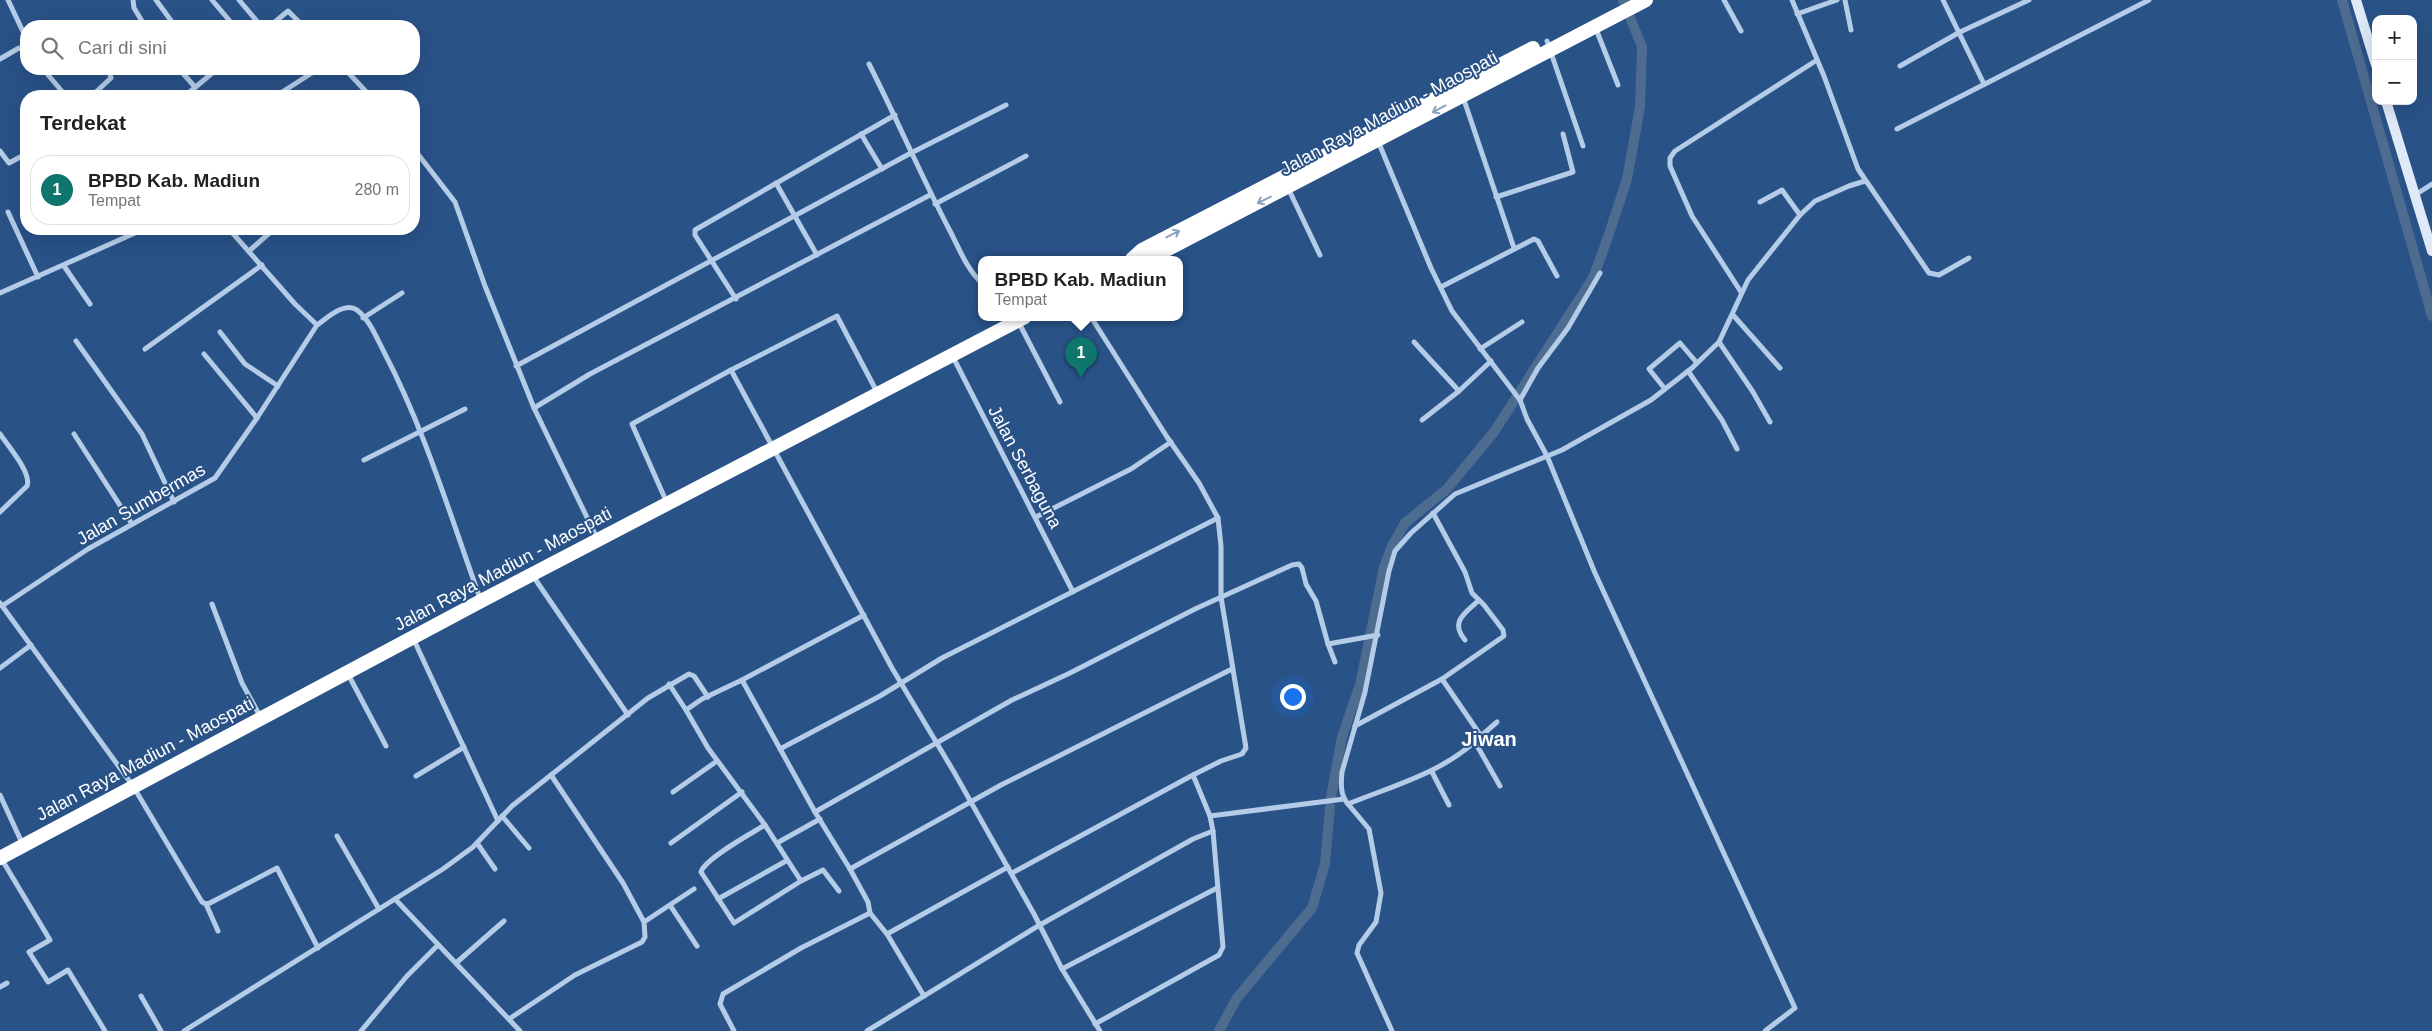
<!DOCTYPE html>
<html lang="id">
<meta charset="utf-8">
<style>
body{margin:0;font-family:Arial,sans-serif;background:#f2f2f2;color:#222}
.controls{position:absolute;right:15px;top:15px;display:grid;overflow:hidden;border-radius:10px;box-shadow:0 5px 20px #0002}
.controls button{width:45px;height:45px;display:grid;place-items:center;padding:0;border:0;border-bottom:1px solid #e0e0e0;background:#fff;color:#222;font:25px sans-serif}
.you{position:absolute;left:1292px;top:696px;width:18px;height:18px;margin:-12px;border:4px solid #fff;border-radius:50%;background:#1a73e8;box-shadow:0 0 0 8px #1a73e833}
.badge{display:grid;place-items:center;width:32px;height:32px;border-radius:50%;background:#0f766e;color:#fff;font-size:16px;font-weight:700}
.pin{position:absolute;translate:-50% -41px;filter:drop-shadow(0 1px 2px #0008)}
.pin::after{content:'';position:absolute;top:26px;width:18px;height:15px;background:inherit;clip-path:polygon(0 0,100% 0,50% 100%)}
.popup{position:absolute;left:978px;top:256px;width:205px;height:65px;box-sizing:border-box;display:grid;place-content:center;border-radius:10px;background:#fff;filter:drop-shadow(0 1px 4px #0005);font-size:16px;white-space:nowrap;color:#767676}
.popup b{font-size:19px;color:#222}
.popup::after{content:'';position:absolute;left:50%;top:100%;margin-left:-10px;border:10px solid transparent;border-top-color:#fff}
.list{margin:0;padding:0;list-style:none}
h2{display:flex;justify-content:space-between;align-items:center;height:65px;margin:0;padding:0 20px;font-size:21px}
h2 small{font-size:16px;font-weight:400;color:#767676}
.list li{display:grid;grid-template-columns:32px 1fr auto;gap:15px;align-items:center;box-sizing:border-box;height:70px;margin:0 10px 10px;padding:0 10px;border:1px solid #e0e0e0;border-radius:20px}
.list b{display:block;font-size:19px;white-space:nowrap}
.list p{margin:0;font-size:16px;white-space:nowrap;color:#767676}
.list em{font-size:16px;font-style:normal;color:#767676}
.icon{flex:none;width:28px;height:28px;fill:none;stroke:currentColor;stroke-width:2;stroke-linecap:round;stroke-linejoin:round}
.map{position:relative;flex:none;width:2432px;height:1031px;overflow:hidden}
.search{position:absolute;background:#fff;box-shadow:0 5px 20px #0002;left:20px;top:20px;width:400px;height:55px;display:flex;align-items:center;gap:12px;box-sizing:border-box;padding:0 18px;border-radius:20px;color:#767676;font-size:19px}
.panel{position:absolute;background:#fff;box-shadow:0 5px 20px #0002;left:20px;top:90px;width:400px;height:145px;border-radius:20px}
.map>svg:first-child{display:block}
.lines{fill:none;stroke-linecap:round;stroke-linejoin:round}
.canal{stroke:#4e6b90;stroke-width:10}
.street{stroke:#b5cce8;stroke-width:5}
.secondary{stroke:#dfe9f7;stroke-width:10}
.highway{stroke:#fff;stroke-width:14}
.oneway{stroke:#89a0bd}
.labels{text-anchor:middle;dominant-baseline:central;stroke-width:4;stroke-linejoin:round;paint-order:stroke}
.street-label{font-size:18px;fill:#fff;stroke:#295287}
.quarter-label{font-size:20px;font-weight:bold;fill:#fff;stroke:#295287}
</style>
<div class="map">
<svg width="2432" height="1031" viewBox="0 0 2432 1031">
<rect width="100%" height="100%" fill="#295287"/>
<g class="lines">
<g class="canal">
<path d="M 2342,0 L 2432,316"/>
<path d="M 1331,797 L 1342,737 L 1360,685 L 1384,567 L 1392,546 L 1405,523 L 1447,489 L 1494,432 L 1593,278 L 1608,237 L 1627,179 L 1640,107 L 1642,47 L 1623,0"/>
<path d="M 1219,1031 L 1237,998 L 1312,908 L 1325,864 L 1330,807"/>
</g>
<g class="street">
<path d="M 8,0 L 26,38"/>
<path d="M 133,0 L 134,8 L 145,26"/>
<path d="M 156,0 L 175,26"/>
<path d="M 212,0 L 234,26"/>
<path d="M 239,0 L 261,26"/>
<path d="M 1724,0 L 1741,31"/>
<path d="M 1792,0 L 1824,76 L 1858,169 L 1929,273 L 1939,275 L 1969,258"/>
<path d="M 1845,0 L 1851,30"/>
<path d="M 1943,0 L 1984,84"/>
<path d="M 1797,14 L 1837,0"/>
<path d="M 270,26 L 288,11 L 303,26"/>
<path d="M 1596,29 L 1618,85"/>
<path d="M 1547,41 L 1583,146"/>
<path d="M 0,59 L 19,48 L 26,51"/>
<path d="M 869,64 C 897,119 921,176 950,231 C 959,248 967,270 982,283"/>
<path d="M 1900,66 L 1960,32 L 2029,0"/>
<path d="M 43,69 L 66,96"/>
<path d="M 179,69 L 195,87"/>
<path d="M 345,69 L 370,96"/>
<path d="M 96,96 L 97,91 L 111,78 L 109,69"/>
<path d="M 185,96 L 217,69"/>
<path d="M 276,96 L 318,69"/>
<path d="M 1463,97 L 1514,248"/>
<path d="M 1897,129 L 2149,0"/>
<path d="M 861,134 L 882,169"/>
<path d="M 1378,141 L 1431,268 L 1452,311 L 1520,400 L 1527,419 L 1547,456 L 1595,573 L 1795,1008 L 1765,1031"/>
<path d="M 414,149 L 455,202 L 485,286 L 534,408 L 597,538"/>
<path d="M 0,151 L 9,163 L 26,154"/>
<path d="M 776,183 L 817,255"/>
<path d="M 1288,188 L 1320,255"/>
<path d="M 2415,195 L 2432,184"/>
<path d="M 1496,197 L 1573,172 L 1563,134"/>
<path d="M 1760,202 L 1782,190 L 1800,215"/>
<path d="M 935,204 L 1026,156"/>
<path d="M 8,212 L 38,277"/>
<path d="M 229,229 L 295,304 L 317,325 C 327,318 345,301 357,310 C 370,320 377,339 384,352 C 425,430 451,518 481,601"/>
<path d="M 249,251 L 274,229"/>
<path d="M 64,266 L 90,304"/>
<path d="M 1441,287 L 1534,239 L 1538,241 L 1557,276"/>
<path d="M 1741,292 L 1692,216 L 1670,166 L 1670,158 L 1675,151 L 1817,60"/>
<path d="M 0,293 L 144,229"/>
<path d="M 736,299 L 695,235 L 695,230 L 895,115"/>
<path d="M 1733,315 L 1780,368"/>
<path d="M 363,318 L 402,293"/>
<path d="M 1019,323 L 1060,402"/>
<path d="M 220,332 L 245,364 L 278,386"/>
<path d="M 76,341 L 142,434 L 174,502"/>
<path d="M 1414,342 L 1459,391"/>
<path d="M 1719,342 L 1753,392 L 1770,422"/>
<path d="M 145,349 L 262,265"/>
<path d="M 1480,349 L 1522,322"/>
<path d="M 204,354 L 257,418"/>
<path d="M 952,355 L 1073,592"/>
<path d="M 516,366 L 911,153 L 1006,105"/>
<path d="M 1688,371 L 1722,420 L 1737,449"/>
<path d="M 1665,389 L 1649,369 L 1680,343 L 1697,363"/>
<path d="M 877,392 L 837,316 L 731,370 L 892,668 L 954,772 L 1034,914 L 1062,969 L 1100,1031"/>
<path d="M 1520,400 L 1538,368 L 1568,328 L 1600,273"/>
<path d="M 534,408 L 590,374 L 930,195"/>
<path d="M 1422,420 L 1459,391 L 1491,361"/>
<path d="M 0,434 C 8,446 32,473 27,486 L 0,512"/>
<path d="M 74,434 L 132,524"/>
<path d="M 364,460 L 465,409"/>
<path d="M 667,503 L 632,424 L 731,370"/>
<path d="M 1036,517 L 1131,469 L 1171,442"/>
<path d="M 533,576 L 628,715"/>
<path d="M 0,603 L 133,786 L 202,902 L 206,904 L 210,903 L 277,868 L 318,948"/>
<path d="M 212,604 L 242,683 L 261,718"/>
<path d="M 2,606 L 88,549 L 215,478 L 257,418 L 317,325"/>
<path d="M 413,638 L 498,821"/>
<path d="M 1465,640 C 1449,621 1466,613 1479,600"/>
<path d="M 1328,644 L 1335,662"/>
<path d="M 0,668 L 31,645"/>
<path d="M 348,674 L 386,746"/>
<path d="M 1442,679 L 1481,736 L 1497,722"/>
<path d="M 742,680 L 864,615"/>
<path d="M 669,684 L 686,710"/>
<path d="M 1355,726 L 1442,679 L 1504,636 L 1503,630 L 1484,605 L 1472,593 L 1465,572 L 1433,513"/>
<path d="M 1481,736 C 1445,772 1395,785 1348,804 C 1340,795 1341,783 1342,772 L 1365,692 L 1389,571 L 1395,551 L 1411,533 L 1455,494 L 1562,450 L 1651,400 L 1692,368 L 1719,342 L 1748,280 L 1800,215 L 1815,201 L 1849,186 L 1865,181"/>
<path d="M 1475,742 L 1500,786"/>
<path d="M 780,749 L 880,696 L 942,658 L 1218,518"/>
<path d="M 1432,772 L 1449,805"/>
<path d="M 551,775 L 623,883 L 644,922"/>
<path d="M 416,776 L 464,747"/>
<path d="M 673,792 L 717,761"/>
<path d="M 0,795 L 23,845"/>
<path d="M 1348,804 L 1369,829 L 1381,893 L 1376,922 L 1359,945 L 1357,953 L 1392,1031"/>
<path d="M 815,812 L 1012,700 L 1070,673 L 1195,609 L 1292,565 L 1299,564 L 1302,568 L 1306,584 L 1316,601 L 1328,644 L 1378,635"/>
<path d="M 502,816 L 529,848"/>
<path d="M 1210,816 L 1344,799"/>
<path d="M 765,825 L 801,881 L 823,870 L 839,891"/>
<path d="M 337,836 L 379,909"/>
<path d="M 477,843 L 495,869"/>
<path d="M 671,843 L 742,792"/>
<path d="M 777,843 L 820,819"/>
<path d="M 1,858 L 50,940 L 29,952 L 48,982 L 68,970 L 105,1031"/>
<path d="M 850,869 L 1001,785 L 1232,669"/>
<path d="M 1012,873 L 1193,775 L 1221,761 L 1242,754 L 1246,748 L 1221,597 L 1221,546 L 1218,518 L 1199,483 L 1167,437 L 1091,317"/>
<path d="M 801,881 L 734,923 L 701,872 C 704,859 752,833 765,825 L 708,748 L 686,710 L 702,699 L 742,680 L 815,812 L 850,869 L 868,902 L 870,913 L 887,934 L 924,996"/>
<path d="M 395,899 L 520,1031"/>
<path d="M 718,899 L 786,861"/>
<path d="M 206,904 L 218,931"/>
<path d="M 670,905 L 697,946"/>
<path d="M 887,934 L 1008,867"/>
<path d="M 456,963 L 504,921"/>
<path d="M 1062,969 L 1217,888"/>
<path d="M 0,987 L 7,983"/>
<path d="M 141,996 L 161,1031"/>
<path d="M 509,1019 L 575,975 L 642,942 L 645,937 L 644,922 L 694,889"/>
<path d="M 1095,1024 L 1219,955 L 1223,947 L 1213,831 L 1210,816 L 1193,775"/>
<path d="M 184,1031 L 443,869 L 473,847 L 512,806 L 648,698 L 689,674 L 694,676 L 708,697"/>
<path d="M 361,1031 L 407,976 L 438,945"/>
<path d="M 734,1031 L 720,1004 L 723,994 L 801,948 L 870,913"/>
<path d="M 867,1031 L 1038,926 L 1193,839 L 1213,831"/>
</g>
<g class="secondary">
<path d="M 2356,0 L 2376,65"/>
<path d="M 2386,101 L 2432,251"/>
</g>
<g class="highway">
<path d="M 1132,259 L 1142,250 L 1533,48"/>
<path d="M 1149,259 L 1646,0"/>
<path d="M 0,858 L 481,601 L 1025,317"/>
</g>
</g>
<defs><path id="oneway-shaft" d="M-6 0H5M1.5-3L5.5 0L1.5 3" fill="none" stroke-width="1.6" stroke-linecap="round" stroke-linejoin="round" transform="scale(1.25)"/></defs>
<g class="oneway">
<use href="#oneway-shaft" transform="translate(1439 109) rotate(152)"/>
<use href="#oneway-shaft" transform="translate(1264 200) rotate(153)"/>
<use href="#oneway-shaft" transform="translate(1173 234) rotate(-27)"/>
</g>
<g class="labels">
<g class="street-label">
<text transform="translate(1389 113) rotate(-28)">Jalan Raya Madiun - Maospati</text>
<text transform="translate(1025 467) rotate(62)">Jalan Serbaguna</text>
<text transform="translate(141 504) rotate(-30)">Jalan Sumbermas</text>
<text transform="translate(503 569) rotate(-28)">Jalan Raya Madiun - Maospati</text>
<text transform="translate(145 759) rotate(-28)">Jalan Raya Madiun - Maospati</text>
</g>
<g class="quarter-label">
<text x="1489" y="739">Jiwan</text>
</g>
</g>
</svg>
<div class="controls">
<button>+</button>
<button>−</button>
</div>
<div class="you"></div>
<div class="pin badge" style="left:1081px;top:378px">1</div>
<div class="popup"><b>BPBD Kab. Madiun</b>Tempat</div>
<div class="search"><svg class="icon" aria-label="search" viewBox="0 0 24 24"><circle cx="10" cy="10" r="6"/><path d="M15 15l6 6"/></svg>Cari di sini</div>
<section class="panel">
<h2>Terdekat<small></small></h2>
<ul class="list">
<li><span class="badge">1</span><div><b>BPBD Kab. Madiun</b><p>Tempat</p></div><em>280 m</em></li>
</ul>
</section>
</div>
